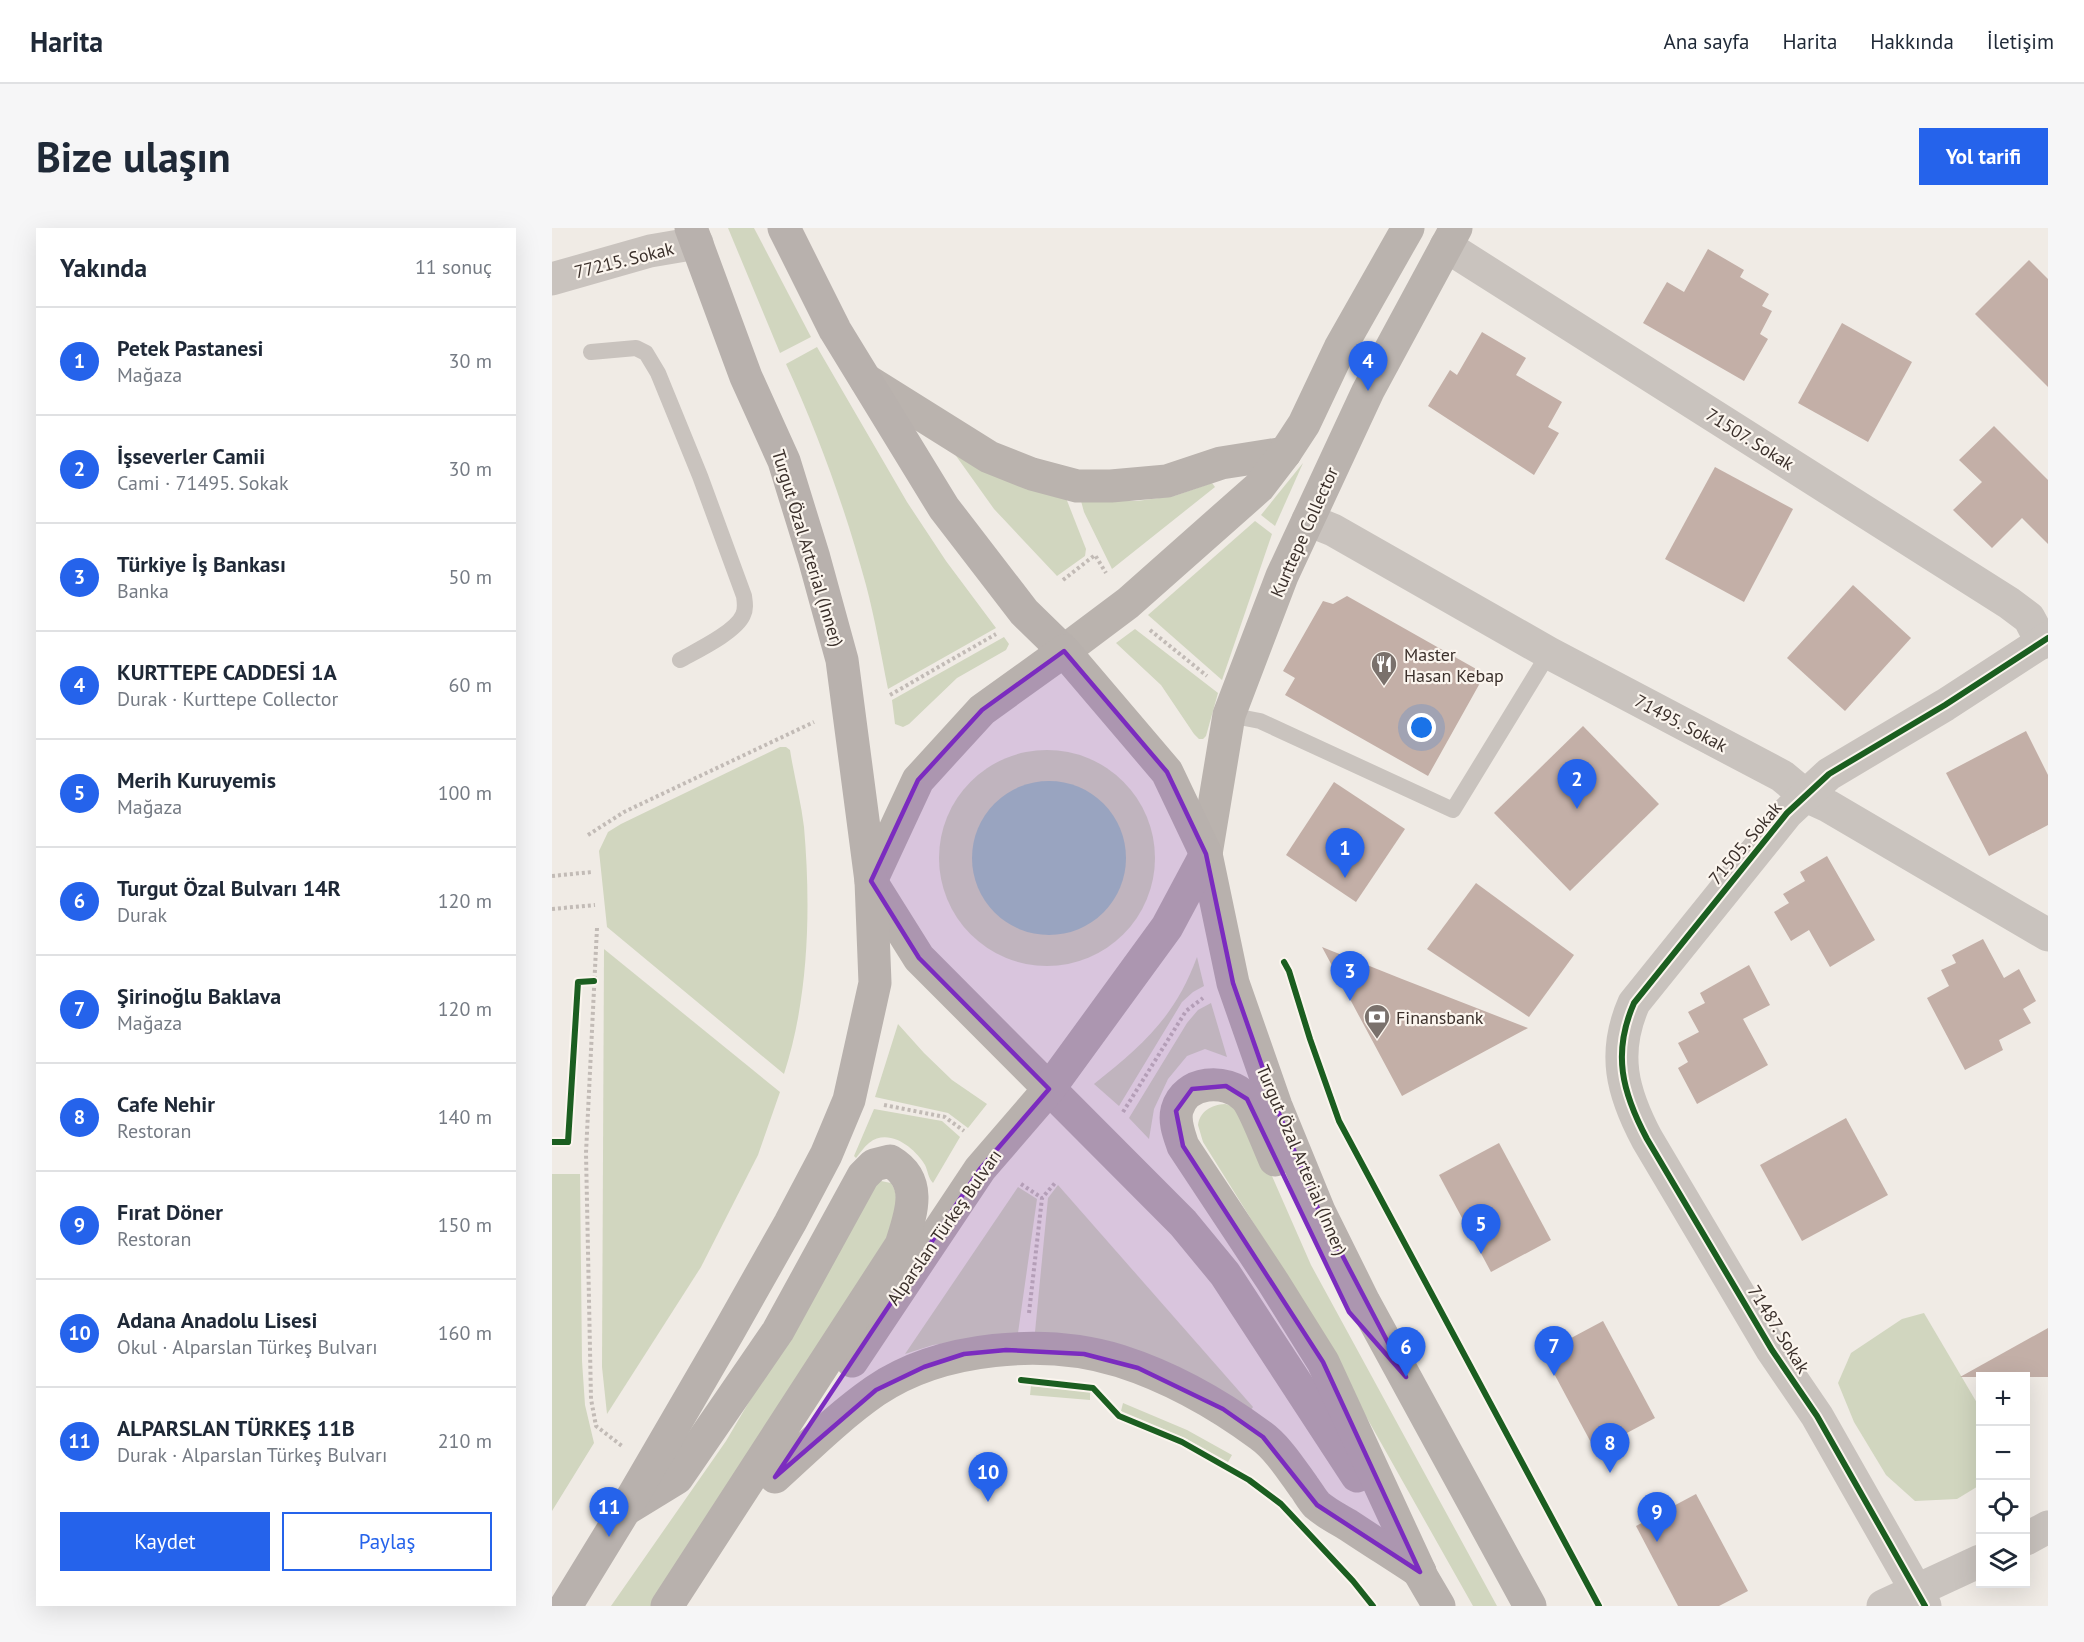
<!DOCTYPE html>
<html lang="tr">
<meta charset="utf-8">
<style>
body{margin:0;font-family:"PT Sans",sans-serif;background:#f6f6f7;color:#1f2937}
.controls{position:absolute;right:18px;bottom:18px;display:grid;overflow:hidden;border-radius:0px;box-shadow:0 6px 24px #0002}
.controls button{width:54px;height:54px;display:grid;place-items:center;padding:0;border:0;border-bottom:2px solid #e0e1e3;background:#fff;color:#1f2937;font:30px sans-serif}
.you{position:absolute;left:870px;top:500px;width:21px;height:21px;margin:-15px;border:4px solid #fff;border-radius:50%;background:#1a73e8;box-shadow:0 0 0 9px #1a73e833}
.badge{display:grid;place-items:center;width:39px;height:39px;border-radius:50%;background:#2563eb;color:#fff;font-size:20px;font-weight:700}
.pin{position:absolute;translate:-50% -50px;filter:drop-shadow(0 2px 3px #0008)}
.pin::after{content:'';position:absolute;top:32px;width:21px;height:18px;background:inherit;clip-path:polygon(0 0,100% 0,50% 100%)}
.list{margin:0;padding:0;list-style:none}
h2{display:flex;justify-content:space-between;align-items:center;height:78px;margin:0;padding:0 24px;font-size:26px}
h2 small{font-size:20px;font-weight:400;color:#747a83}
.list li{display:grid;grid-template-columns:39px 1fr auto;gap:18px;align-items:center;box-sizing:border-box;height:108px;padding:0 24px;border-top:2px solid #e0e1e3}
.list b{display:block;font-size:22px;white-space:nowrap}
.list p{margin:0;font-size:20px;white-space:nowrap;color:#747a83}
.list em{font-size:20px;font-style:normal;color:#747a83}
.actions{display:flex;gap:12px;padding:18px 24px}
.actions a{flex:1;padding:14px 0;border:2px solid #2563eb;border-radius:0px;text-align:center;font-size:21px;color:#2563eb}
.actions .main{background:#2563eb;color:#fff}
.icon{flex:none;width:33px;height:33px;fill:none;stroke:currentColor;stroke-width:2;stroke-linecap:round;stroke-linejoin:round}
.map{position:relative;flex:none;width:1496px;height:1378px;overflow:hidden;border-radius:0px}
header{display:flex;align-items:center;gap:36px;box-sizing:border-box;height:84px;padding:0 30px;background:#fff;border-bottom:2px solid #e0e1e3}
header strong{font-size:28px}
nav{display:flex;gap:33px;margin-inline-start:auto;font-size:21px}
.intro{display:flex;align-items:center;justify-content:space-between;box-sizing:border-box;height:144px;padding:0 36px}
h1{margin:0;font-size:42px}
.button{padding:15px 27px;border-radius:0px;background:#2563eb;color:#fff;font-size:21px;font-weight:700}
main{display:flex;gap:36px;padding:0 36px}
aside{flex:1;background:#fff;border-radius:0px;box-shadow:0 6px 24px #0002}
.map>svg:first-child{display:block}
.green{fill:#d1d6bf}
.water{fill:#a1c2c1}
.building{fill:#c3afa7}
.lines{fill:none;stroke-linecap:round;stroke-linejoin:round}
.path{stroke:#c2bbb6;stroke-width:4;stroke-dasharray:3 3;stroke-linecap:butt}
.lane{stroke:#c9c3be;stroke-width:16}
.street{stroke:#c9c3be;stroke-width:33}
.secondary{stroke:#bab3ae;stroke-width:33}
.primary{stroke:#b8b1ad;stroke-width:33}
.cycleway-casing{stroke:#fbf5ee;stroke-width:10}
.cycleway{stroke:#1b5e20;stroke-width:6}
.marked{fill:#7b2cbf;fill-opacity:0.2;stroke:#7b2cbf;stroke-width:4.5;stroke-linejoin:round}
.labels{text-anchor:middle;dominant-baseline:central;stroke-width:4.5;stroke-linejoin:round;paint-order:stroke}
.street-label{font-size:18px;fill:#3b302b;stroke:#fbf5ee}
.poi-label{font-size:18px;fill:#3b302b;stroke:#fbf5ee;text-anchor:start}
</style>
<header>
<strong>Harita</strong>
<nav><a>Ana sayfa</a><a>Harita</a><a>Hakkında</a><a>İletişim</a></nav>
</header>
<div class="intro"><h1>Bize ulaşın</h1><a class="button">Yol tarifi</a></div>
<main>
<aside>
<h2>Yakında<small>11 sonuç</small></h2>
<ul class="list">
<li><span class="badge">1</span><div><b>Petek Pastanesi</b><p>Mağaza</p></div><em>30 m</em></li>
<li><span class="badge">2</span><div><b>İşseverler Camii</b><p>Cami · 71495. Sokak</p></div><em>30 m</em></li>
<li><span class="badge">3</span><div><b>Türkiye İş Bankası</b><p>Banka</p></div><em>50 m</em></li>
<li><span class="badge">4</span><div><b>KURTTEPE CADDESİ 1A</b><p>Durak · Kurttepe Collector</p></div><em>60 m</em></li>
<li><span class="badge">5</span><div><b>Merih Kuruyemis</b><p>Mağaza</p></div><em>100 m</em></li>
<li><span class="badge">6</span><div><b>Turgut Özal Bulvarı 14R</b><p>Durak</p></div><em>120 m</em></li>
<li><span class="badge">7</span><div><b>Şirinoğlu Baklava</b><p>Mağaza</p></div><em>120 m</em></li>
<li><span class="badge">8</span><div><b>Cafe Nehir</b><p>Restoran</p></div><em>140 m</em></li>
<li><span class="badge">9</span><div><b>Fırat Döner</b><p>Restoran</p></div><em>150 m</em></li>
<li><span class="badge">10</span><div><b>Adana Anadolu Lisesi</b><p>Okul · Alparslan Türkeş Bulvarı</p></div><em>160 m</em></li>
<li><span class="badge">11</span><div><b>ALPARSLAN TÜRKEŞ 11B</b><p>Durak · Alparslan Türkeş Bulvarı</p></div><em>210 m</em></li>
</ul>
<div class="actions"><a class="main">Kaydet</a><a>Paylaş</a></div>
</aside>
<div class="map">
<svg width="1496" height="1378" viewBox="0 0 1496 1378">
<rect width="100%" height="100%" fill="#f0ebe5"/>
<g class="green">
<path d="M 176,0 L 202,0 L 259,109 L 228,125 Z"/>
<path d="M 265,119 L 355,274 L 394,333 L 444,400 L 336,461 C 329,426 323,391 314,357 C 294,283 266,205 234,136 Z"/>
<path d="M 402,225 L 514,270 L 534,321 L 533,328 L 505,348 L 442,281 Z"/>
<path d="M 751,235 L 723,298 L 709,287 Z"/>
<path d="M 660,255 L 663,259 L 560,341 L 532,284 L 529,273 L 585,273 L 622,268 Z"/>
<path d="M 703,293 L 720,306 L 670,452 L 596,387 Z"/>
<path d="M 583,401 L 666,465 L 654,508 L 651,511 L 647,511 L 642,506 L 609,457 L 564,415 Z"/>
<path d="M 452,409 L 457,416 L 454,422 L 405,450 L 357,496 L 351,499 L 343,496 L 340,472 Z"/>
<path d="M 228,519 L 234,519 L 238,522 C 242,548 249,573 252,599 C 259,680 257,769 232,846 L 55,699 L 47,623 L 56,604 L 69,596 Z"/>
<circle cx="495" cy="630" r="108"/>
<path d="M 52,721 L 228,864 L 206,927 L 149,1039 L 55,1186 L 50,1139 Z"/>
<path d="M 645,729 L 652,758 L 641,764 L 630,774 L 567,878 L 542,856 C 591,817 623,789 645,729 Z"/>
<path d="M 659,775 L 675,829 L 653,821 L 635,828 L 616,851 L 602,881 L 597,911 L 577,890 L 635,795 L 646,782 Z"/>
<path d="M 346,796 L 372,825 L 400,852 L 435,876 L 416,900 L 396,885 L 323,869 Z"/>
<path d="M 673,876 L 683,879 L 709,923 L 759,1037 L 945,1378 L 921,1378 L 736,1050 L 651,914 L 646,897 C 648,883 659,877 673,876 Z"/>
<path d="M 322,881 L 390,893 L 408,909 L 381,955 C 376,950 376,943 373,937 C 363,920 337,899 317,915 C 312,919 308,925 304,930 L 302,928 Z"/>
<path d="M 0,946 L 28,946 L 30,1133 L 33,1177 L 42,1215 L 0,1283 Z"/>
<path d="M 329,953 L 339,955 C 351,976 343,989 335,1009 L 102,1378 L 59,1378 L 174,1213 L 297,1004 L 321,957 Z"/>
<path d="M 506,957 L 701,1179 L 699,1182 L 483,1104 L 496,970 Z"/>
<path d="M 466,959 L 485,971 L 466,1105 L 381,1117 L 353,1126 Z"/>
<path d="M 1372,1085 L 1428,1180 L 1428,1257 L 1405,1271 L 1363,1273 L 1334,1247 L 1302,1194 L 1286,1155 L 1299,1125 L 1350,1091 Z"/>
<path d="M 479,1158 L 538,1164 L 538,1172 L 478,1167 Z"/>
<path d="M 571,1175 L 635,1202 L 680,1227 L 676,1234 L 633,1210 L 569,1183 Z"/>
</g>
<circle class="water" cx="497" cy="630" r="77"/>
<g class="building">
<path d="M 1156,21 L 1192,42 L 1188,49 L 1217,66 L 1210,78 L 1220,83 L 1208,106 L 1216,111 L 1192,153 L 1091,95 L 1115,54 L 1132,64 Z"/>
<path d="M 1477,32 L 1496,51 L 1496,159 L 1423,86 Z"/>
<path d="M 1290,95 L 1360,134 L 1316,214 L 1246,175 Z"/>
<path d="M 930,104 L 974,130 L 964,147 L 1010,174 L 996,199 L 1007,205 L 982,247 L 876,178 L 898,142 L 905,147 Z"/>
<path d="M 1442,198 L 1496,252 L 1496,316 L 1470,290 L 1440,320 L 1401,282 L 1430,254 L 1407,232 Z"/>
<path d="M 1163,239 L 1241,281 L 1192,374 L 1113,331 Z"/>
<path d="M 1301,357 L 1359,410 L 1293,483 L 1235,430 Z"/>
<path d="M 795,368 L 933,446 L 876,548 L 733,467 L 743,450 L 731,443 L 771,373 L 781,376 Z"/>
<path d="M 1031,498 L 1107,576 L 1018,663 L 942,585 Z"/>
<path d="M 1474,503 L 1496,547 L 1496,597 L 1437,628 L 1394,545 Z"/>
<path d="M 782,554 L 853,601 L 804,674 L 734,627 Z"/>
<path d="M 1275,628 L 1323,712 L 1278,739 L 1257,702 L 1239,713 L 1222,684 L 1237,675 L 1231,666 L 1253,653 L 1248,644 Z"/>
<path d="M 924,655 L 1022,727 L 977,789 L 875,721 Z"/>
<path d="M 1431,711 L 1452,750 L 1467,741 L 1484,773 L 1471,781 L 1479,795 L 1447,812 L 1451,822 L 1413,842 L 1375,770 L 1397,758 L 1389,742 L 1404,735 L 1400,727 Z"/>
<path d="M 770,719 L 850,751 L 976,800 L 850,868 Z"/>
<path d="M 1197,737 L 1218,777 L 1191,791 L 1216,837 L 1145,876 L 1126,840 L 1136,834 L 1126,815 L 1147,804 L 1136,784 L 1153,775 L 1148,765 Z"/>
<path d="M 1294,890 L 1336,967 L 1250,1013 L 1208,937 Z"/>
<path d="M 947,915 L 999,1012 L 939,1044 L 887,947 Z"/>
<path d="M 1051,1093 L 1103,1190 L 1043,1222 L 991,1125 Z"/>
<path d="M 1496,1100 L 1496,1149 L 1408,1149 Z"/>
<path d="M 1144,1266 L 1196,1363 L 1167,1378 L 1126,1378 L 1084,1298 Z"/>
</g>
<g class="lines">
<g class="path">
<path d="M 511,352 L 543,327 L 554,345"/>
<path d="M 598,402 L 655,448"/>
<path d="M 338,467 L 444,406"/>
<path d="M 36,607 L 72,584 L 262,494"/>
<path d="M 0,648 L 40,644"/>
<path d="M 0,681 L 43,677"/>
<path d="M 45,700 L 34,925 L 39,1171 L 44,1198 L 70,1218"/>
<path d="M 332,877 L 393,889 L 412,903"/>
<path d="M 571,884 L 634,783 L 651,770"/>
<path d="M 469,956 L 490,970"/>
<path d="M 477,1085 L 490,970 L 503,955"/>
</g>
<g class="lane">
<path d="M 39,124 L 84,120 L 94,125 L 106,145 L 148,248 L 192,368 C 193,375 194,381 191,387 C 184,404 144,423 128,432"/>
<path d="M 677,487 L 708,493 L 901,582 L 997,425"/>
</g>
<g class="street">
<path d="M 894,18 L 1457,375 L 1477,390 L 1490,415"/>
<path d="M 0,51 L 98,23 L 145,15"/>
<path d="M 756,292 L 781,302 L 997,425 L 1230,548 L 1254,568 L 1276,578 L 1496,707"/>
<path d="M 1474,1311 L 1496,1299"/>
<path d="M 1331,1378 L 1428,1333"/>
<path d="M 1373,1378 L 1265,1188 L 1220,1122 L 1095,911 C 1070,864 1060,825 1082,775 L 1235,585 L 1277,546 L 1393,477 L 1496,410"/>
</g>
<g class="secondary">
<path d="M 314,152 L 437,229 L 480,246 L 525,258 L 559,258 L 615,253 L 669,235 L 733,225"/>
<path d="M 512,423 L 576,375 L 707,259 L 733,225 L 752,196 L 788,120 L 856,0"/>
<path d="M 654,626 L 677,487 L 730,348 L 816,163 L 904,0"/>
</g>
<g class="primary">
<path d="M 232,0 L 283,102 L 392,280 L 472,384 L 512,423 L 615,544 L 654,626 L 681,755 L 724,878 L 767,983 L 812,1074 L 978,1378"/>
<path d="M 319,653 L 366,552 L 430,482 L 512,423"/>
<path d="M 320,655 L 367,730 L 631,995 L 673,1046 L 805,1248"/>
<path d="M 723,932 C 717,919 702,878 693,869 C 674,850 633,852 625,882 C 622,894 627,906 631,918 L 721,1054 L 771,1134 L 868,1344"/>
<path d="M 300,1133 L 428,941 L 497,861 L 615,699 L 654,626"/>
<path d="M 223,1249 C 255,1220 287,1188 323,1163 C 389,1118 493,1110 568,1133 C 618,1149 666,1176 708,1207 C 726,1220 739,1241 752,1259 C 756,1264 760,1272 765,1277 C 774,1285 786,1291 796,1297 C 820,1313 844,1328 868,1344"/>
<path d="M 76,1280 L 125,1250 L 226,1103 L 311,948 L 322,937 L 338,933 C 372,953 359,986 349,1017 L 115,1378"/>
<path d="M 857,1327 L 887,1378"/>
<path d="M 14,1378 L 74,1280 L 177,1103 L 238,995 L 274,927 L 297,872 L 323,755 L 319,653 L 290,432 L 262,330 L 232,233 L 194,149 L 139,0"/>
</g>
<g class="cycleway-casing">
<g id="cycleway">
<path d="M 732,734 L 737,743 L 758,811 L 787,893 L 1047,1378"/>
<path d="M 0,914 L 16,914 L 26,754 L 42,753"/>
<path d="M 469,1152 L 541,1160 L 567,1188 L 630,1214 L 697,1252 L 729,1276 L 801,1353 L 821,1378"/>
<path d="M 1373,1378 L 1265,1188 L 1220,1122 L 1095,911 C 1070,864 1060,825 1082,775 L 1235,585 L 1277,546 L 1393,477 L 1496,410"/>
</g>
</g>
<use href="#cycleway" class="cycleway"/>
</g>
<path class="marked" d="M 512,423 L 615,544 L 654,626 L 681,755 L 724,878 L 767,983 L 854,1149 L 797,1084 L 695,871 L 674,858 L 640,861 L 624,883 L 631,918 L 771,1134 L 868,1344 L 765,1277 L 711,1209 L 671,1181 L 586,1140 L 532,1126 L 454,1122 L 412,1126 L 372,1139 L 324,1162 L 223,1249 L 428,941 L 497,861 L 367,730 L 319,653 L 366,552 L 430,482 Z"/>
<defs>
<g id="restaurant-pin" transform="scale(1.35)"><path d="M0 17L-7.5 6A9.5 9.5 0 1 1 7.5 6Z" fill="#7a716c" stroke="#fbf5ee"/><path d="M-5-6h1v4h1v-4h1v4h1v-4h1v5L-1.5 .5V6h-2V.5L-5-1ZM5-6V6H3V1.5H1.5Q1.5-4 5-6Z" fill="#fff"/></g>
<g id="bank-pin" transform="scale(1.35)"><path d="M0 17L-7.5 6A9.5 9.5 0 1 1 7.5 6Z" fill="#7a716c" stroke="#fbf5ee"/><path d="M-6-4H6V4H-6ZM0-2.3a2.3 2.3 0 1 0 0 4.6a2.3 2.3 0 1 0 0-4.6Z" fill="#fff"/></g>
</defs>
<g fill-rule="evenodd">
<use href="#restaurant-pin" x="832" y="436"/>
<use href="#bank-pin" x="825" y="789"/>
</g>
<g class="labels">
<g class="street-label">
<text transform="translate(72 32) rotate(-14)">77215. Sokak</text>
<text transform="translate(1198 211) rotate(32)">71507. Sokak</text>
<text transform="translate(752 304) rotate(-66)">Kurttepe Collector</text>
<text transform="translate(256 320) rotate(73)">Turgut Özal Arterial (Inner)</text>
<text transform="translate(1129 495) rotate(28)">71495. Sokak</text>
<text transform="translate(1193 615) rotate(-50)">71505. Sokak</text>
<text transform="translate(750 932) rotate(67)">Turgut Özal Arterial (Inner)</text>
<text transform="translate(392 999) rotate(-55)">Alparslan Türkeş Bulvarı</text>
<text transform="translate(1227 1101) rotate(58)">71487. Sokak</text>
</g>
<g class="poi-label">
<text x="852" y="426">Master<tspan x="852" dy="21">Hasan Kebap</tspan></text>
<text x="844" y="789">Finansbank</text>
</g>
</g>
</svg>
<div class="controls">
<button>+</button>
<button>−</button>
<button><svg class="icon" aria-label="locate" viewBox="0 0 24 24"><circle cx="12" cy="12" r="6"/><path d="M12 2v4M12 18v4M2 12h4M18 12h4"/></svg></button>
<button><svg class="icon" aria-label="layers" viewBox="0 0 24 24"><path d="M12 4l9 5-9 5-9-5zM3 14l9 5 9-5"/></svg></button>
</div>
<div class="you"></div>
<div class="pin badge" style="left:793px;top:650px">1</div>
<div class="pin badge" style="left:1025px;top:581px">2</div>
<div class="pin badge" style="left:798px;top:773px">3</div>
<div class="pin badge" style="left:816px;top:163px">4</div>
<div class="pin badge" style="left:929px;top:1026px">5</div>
<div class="pin badge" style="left:854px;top:1149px">6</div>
<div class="pin badge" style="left:1002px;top:1148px">7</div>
<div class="pin badge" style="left:1058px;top:1245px">8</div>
<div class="pin badge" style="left:1105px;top:1314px">9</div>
<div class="pin badge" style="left:436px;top:1274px">10</div>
<div class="pin badge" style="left:57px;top:1309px">11</div>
</div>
</main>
